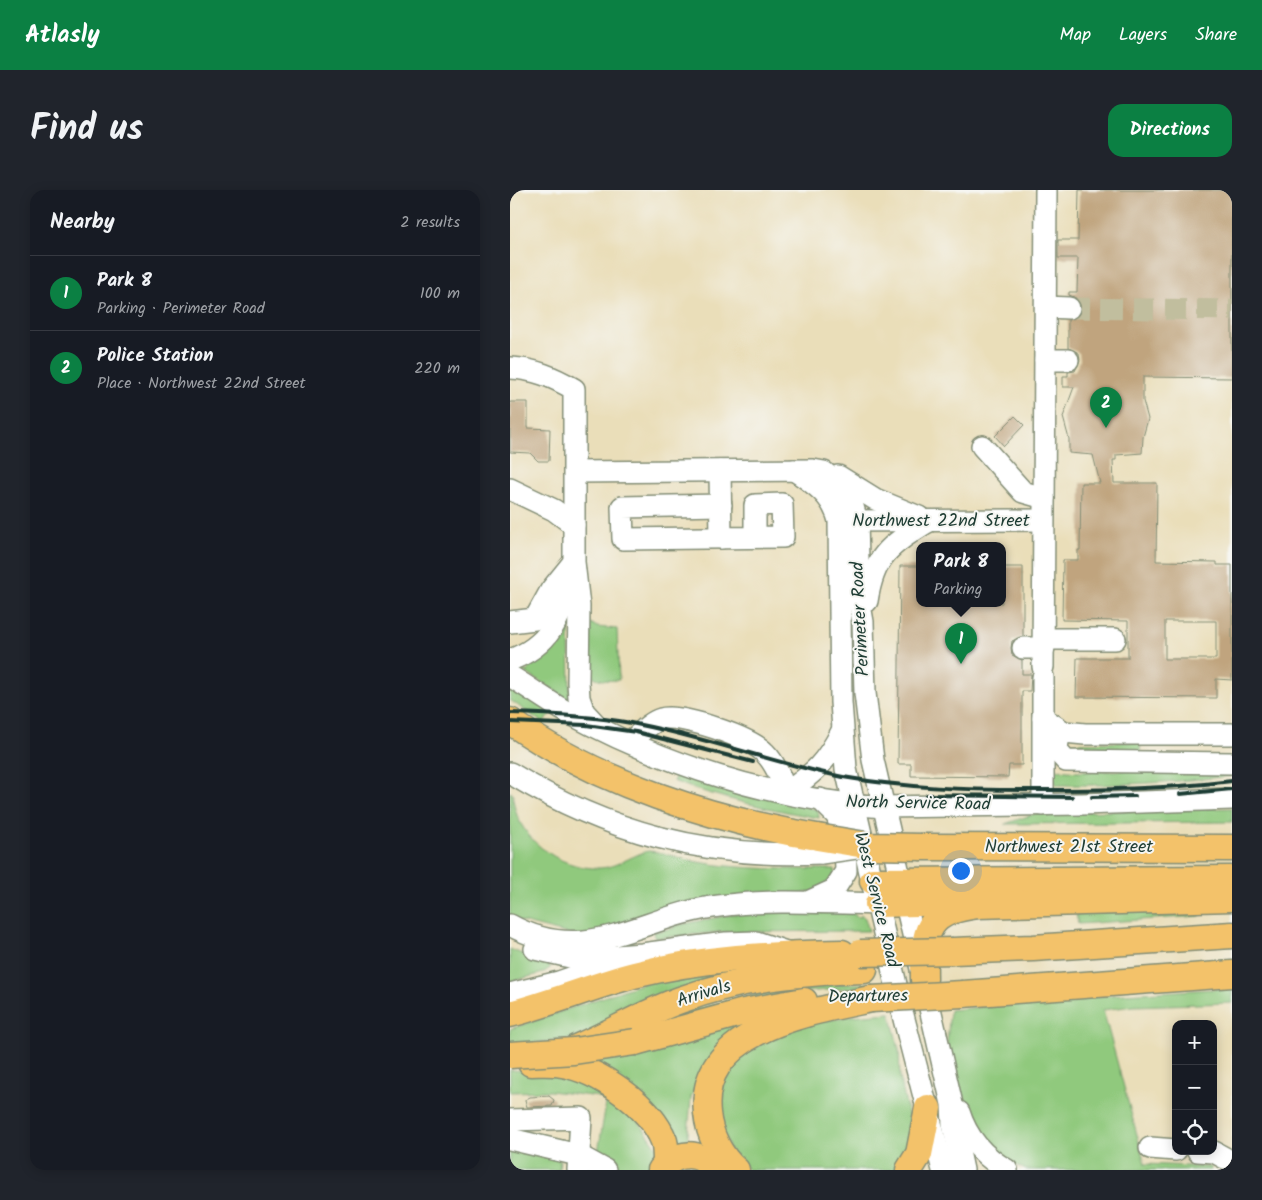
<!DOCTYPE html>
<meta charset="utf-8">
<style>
body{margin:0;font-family:Kalam,sans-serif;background:#20242c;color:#f1f3f6}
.controls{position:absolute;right:15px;bottom:15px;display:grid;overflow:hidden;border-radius:10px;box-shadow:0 2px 12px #0003}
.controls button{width:45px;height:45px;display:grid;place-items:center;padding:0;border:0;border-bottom:1px solid #363941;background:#171b24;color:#f1f3f6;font:25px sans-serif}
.you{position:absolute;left:450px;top:680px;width:18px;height:18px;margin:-12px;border:4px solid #fff;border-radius:50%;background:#1a73e8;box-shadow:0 0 0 8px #1a73e833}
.badge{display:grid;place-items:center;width:32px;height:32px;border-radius:50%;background:#0b8043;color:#fff;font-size:16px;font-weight:700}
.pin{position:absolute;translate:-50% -41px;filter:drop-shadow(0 1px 2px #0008)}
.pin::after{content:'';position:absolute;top:26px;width:18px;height:15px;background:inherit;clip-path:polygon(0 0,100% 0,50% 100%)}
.popup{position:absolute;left:406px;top:352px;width:90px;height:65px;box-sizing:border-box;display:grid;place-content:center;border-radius:10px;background:#171b24;filter:drop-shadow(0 1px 4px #0005);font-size:16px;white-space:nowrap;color:#9ea1a6}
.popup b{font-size:19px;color:#f1f3f6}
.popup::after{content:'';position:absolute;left:50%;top:100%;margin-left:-10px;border:10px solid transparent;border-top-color:#171b24}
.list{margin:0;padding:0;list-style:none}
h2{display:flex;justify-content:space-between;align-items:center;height:65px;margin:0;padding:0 20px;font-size:21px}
h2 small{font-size:16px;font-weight:400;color:#9ea1a6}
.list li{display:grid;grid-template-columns:32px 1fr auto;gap:15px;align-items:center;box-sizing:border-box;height:75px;padding:0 20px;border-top:1px solid #363941}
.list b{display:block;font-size:19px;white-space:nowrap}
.list p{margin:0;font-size:16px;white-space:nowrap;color:#9ea1a6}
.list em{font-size:16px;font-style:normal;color:#9ea1a6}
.icon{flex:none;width:28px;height:28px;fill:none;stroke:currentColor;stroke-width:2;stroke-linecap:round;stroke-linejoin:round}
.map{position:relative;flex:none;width:722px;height:980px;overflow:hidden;border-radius:15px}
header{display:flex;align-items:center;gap:30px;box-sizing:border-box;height:70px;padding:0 25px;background:#0b8043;color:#fff}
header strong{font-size:24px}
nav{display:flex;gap:28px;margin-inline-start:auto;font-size:18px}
.intro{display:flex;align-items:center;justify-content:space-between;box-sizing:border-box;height:120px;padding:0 30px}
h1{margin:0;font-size:35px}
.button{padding:12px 22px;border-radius:15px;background:#0b8043;color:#fff;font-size:18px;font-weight:700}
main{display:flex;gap:30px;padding:0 30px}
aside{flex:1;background:#171b24;border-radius:15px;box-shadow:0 2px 12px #0003}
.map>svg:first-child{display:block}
.green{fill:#90c97d;stroke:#588358}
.building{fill:#c0a47e;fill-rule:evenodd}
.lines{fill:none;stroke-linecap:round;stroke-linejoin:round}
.minor-tunnel{stroke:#c1be9e;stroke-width:21;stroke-dasharray:21 11;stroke-linecap:butt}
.minor-casing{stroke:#848e76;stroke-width:24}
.major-casing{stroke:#848e76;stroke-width:29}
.minor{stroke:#fff;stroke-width:21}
.major{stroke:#f3c26a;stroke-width:26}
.rail{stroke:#1f3d34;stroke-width:4}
.minor-bridge-casing{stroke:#848e76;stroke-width:24;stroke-linecap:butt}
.major-bridge-casing{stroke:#848e76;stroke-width:29;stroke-linecap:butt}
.minor-bridge{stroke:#fff;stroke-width:21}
.major-bridge{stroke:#f3c26a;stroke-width:26}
.labels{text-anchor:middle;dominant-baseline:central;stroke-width:4;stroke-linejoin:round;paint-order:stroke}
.street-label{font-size:18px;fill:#1f3d34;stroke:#f6f6f2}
</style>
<header>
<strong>Atlasly</strong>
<nav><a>Map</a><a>Layers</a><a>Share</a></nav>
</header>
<div class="intro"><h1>Find us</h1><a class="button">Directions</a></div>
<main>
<aside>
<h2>Nearby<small>2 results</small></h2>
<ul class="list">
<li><span class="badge">1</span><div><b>Park 8</b><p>Parking · Perimeter Road</p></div><em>100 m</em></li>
<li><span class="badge">2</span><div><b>Police Station</b><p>Place · Northwest 22nd Street</p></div><em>220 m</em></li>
</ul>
</aside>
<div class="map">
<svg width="722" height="980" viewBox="0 0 722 980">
<rect width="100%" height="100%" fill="#f6f6f2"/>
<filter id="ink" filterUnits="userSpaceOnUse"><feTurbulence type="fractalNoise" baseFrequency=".02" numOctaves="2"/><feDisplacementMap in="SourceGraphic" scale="10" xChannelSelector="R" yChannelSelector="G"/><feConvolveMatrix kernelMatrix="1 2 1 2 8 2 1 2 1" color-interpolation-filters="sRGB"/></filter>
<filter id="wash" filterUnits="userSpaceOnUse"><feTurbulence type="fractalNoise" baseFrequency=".0096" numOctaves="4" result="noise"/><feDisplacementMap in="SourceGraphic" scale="20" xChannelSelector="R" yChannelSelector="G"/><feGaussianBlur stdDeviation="1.12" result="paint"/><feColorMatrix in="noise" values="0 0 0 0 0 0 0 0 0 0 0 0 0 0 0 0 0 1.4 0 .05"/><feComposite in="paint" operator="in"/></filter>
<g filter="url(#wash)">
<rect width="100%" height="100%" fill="#eadeb9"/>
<g class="green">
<path d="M 59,423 L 60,510 L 8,478 L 11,477 L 17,482 L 19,481 L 18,478 L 9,472 Z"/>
<path d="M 76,430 L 87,437 L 107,439 L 109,490 C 96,491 88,491 78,483 Z"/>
<path d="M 0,493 L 42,521 L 33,533 L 0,510 Z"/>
<path d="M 631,552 L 630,562 L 557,560 L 558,553 Z"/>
<path d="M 722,577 L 722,586 C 664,592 606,596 547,595 L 543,589 L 543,583 L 547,580 L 568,582 Z"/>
<path d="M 168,583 L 308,620 L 309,628 C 259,619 210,609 163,591 Z"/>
<path d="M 0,602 L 3,604 C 3,646 49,680 90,678 C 106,678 130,661 139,661 C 155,662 172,670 188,672 C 233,680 280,679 325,679 L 324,688 L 305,701 L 71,747 L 0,729 Z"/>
<path d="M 722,618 L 722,632 L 495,634 L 527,623 Z"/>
<path d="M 689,715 L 690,726 L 568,734 L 566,724 Z"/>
<path d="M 278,722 L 344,723 L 345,726 L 351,727 L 351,725 L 355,728 L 359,741 L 210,742 L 145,748 L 144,742 L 164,738 L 164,736 L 224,724 Z"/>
<path d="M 0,759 L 39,775 L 41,777 L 33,783 L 0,792 Z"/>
<path d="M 215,781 L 216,784 L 63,849 L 0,855 L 0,839 L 134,793 Z"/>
<path d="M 358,794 L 358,796 L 285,803 L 157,835 L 142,832 C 158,825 174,823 190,818 C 244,804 302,791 358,794 Z"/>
<path d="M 722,798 L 722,813 L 623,816 L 593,820 L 635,974 L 701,977 L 701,980 L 516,980 L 493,969 L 456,928 L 437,853 L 440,820 L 614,804 Z"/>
<path d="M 380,823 L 389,860 L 390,888 L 401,937 L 401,955 L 387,978 L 384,980 L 238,980 L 220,960 L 208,928 L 211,897 L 225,871 L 275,839 L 340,826 Z"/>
<path d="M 248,829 L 193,879 L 181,907 L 177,957 L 164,959 L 63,871 Z"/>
<path d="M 0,880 L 65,884 L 117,915 L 148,959 L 139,978 L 118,980 L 91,969 L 88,962 L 97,908 L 40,901 L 0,902 Z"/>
<path d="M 0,953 L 50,969 L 49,980 L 0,980 Z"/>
</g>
<g id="blocks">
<g class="building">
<path d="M 569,0 L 722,0 L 722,188 L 633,187 L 633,211 L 638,229 L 633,247 L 632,263 L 606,265 L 606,270 L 603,270 L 604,293 L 647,293 L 646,371 L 707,372 L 707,375 L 722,375 L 722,490 L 706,489 L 706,508 L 566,507 L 567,468 L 618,468 L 618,431 L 552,430 L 553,370 L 568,370 L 568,360 L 570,360 L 571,293 L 590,293 L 583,265 L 559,263 L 559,249 L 553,227 L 564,197 L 553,197 L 553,186 L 558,186 L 558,182 L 565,181 L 570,170 L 569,163 L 558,158 L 558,130 L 569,125 L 571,118 L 566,108 L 559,105 L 559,102 L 567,102 L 568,68 L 548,68 L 548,50 L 568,50 ZM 655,431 L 706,431 L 706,469 L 655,469 Z"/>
<path d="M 0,212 L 18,212 L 18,238 L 40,239 L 39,271 L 28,271 L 20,263 L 0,262 Z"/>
<path d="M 505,226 L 514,235 L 494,256 L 485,246 Z"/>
<path d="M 390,376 L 410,376 L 410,413 L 492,413 L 492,377 L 513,377 L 513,446 L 502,451 L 501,458 L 502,465 L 512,470 L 512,484 L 521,484 L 520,501 L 512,501 L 512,575 L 499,575 L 498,587 L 401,586 L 401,574 L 388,574 Z"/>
<path d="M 39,906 L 44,910 L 42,916 L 17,917 L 15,910 L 20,907 Z"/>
</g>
</g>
</g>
<g filter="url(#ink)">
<use href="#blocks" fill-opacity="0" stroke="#848e76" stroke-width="1"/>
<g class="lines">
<path class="minor-tunnel" d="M 559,118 L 722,120"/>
<g class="minor-casing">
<g id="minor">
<path d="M 536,117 L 559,118"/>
<path d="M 535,170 L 558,170"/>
<path d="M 0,178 C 25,179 43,187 64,199 L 64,372 L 69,416 L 68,492 L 69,508 L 74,522 L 87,536"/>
<path d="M 472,256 L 513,302 L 534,308"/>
<path d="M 284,280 C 305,294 323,306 329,331 L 331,512 L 336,579 L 394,829 L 433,980"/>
<path d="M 210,281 L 211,348"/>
<path d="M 65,282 L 303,280 L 314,282 L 334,300 L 342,313 L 347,331 L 349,410 L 353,432 L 355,503 L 363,570 L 442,914 L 443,934 L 453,980"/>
<path d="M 328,286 L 365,309 L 409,327"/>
<path d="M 0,299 L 44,320 L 64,335"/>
<path d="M 211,315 L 112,317 L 113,349 L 273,347 L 272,314 L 245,315 L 245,347"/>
<path d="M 334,331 L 533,330"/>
<path d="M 357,411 C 364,364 381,355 419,331"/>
<path d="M 0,432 L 25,429 L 41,400 L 62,374"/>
<path d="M 534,449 L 605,449"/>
<path d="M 513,458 L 534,458"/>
<path d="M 0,470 C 39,456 52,428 60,389"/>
<path d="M 533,477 L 536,0"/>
<path d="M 0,486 C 18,497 36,510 55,521 C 152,574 262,610 373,617 L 572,614 L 722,609"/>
<path d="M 533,528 L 554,542 L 575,544 L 722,544"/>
<path d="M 554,542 L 548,550 L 547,561 L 556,571 L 722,573"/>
<path d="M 120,552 C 129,545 140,532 151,529 C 170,523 242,548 255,563 C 266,574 271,589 276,603 C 305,582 316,573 332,541"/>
<path d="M 0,583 C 97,642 197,669 311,663"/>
<path d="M 533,615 L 533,487"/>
<path d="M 300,711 L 324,700 L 336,681 L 335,651 L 327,626 L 310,609"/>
<path d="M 0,735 C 78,778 132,725 209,716 C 262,709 315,713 368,714"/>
<path d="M 25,759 L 69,769 L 132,764 L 216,753 L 246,752 L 276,762"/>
<path d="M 0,804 L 49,792 L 101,774"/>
<path d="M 449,922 C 457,948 474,967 497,980"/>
<path d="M 0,930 L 71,928 L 68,980"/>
<path d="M 0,949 L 68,965 L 95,980"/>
<path d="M 640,958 L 666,960"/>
<path d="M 688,961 L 704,962 L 715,968"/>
</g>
</g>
<g class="major-casing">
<g id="major">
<path d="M 0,531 C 88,593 202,630 307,647"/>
<path d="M 412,657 L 722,658"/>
<path d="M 363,691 L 722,689"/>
<path d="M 368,714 L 450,712"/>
<path d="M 443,761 L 523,758 L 722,745"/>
<path d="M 414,789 C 413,740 416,721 468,715 L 722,708"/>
<path d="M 453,804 L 722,784"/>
<path d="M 0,824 C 42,813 82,796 124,785 C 191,768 262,764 332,763"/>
<path d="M 125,852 L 234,822 L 294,811"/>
<path d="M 66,858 C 101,843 134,823 170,810 C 230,788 291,782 354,780"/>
<path d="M 21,873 C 31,873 42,872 52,874 C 88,880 140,915 154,951 C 156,958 156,966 156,974"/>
<path d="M 151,980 C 165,961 191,960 205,980"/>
<path d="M 226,980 C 210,967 199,944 197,923 C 188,839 300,822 361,809"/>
<path d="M 399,980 L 409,964 L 418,918"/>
</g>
</g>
<use href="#minor" class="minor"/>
<use href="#major" class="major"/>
<g class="rail">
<path d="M 0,523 C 40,524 81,526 121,533 C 193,546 262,573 333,587 C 396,598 458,600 522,600 C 589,600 656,599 722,591"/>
<path d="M 0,532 L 76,535 L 126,542 L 243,572"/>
<path d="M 670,604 L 722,599"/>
<path d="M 417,605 L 562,607"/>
<path d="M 582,607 L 625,606"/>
</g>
<g class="minor-bridge-casing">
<path id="minor-bridge" d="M 311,663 L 346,658"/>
</g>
<g class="major-bridge-casing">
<g id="major-bridge">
<path d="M 307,647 L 361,656 L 412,657"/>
<path d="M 350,763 L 443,761"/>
<path d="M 361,809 L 453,804"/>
<path d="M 0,865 L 64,861 L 125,852"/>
</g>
</g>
<use href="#minor-bridge" class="minor-bridge"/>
<use href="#major-bridge" class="major-bridge"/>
</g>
</g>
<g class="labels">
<g class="street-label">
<text x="431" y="331">Northwest 22nd Street</text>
<text transform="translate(351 429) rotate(-93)">Perimeter Road</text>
<text transform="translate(408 614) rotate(1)">North Service Road</text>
<text x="559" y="657">Northwest 21st Street</text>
<text transform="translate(366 710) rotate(76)">West Service Road</text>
<text transform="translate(194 804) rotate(-17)">Arrivals</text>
<text transform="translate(358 807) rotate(-1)">Departures</text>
</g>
</g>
</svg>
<div class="controls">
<button>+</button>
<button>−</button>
<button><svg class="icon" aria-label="locate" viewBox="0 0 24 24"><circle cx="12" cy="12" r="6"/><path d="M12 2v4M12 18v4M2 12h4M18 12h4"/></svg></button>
</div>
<div class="you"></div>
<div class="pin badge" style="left:451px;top:474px">1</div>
<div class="popup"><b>Park 8</b>Parking</div>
<div class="pin badge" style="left:596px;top:238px">2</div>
</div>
</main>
